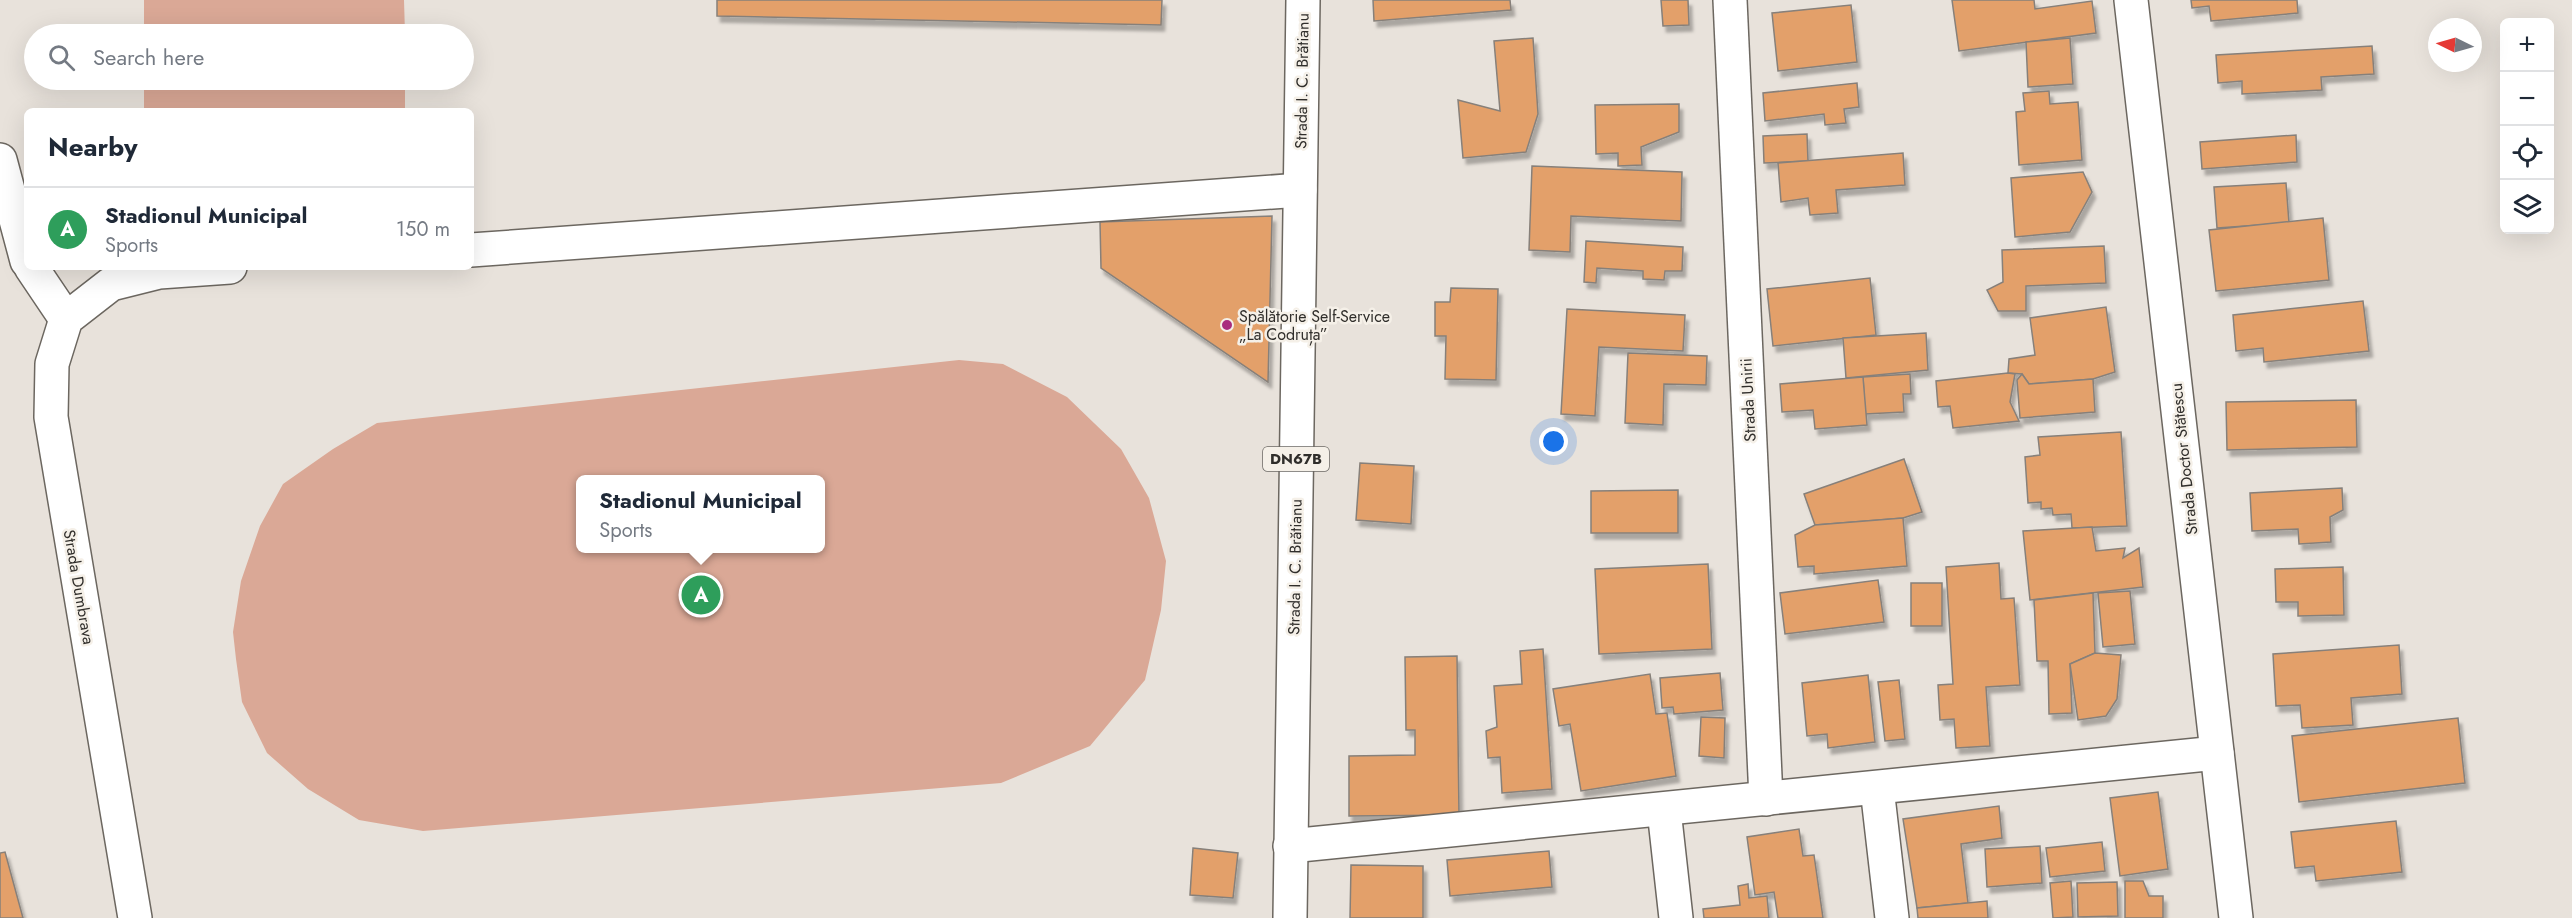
<!DOCTYPE html>
<meta charset="utf-8">
<style>
body{margin:0;font-family:Jost,sans-serif;background:#f6f6f7;color:#1f2937}
.controls{position:absolute;right:18px;top:18px;display:grid;overflow:hidden;border-radius:9px;box-shadow:0 6px 24px #0002}
.controls button{width:54px;height:54px;display:grid;place-items:center;padding:0;border:0;border-bottom:2px solid #e0e1e3;background:#fff;color:#1f2937;font:30px sans-serif}
.compass{position:absolute;left:2428px;top:18px;width:54px;height:54px;border-radius:50%;background:#fff;box-shadow:0 6px 24px #0002;rotate:275deg}
.you{position:absolute;left:1554px;top:442px;width:21px;height:21px;margin:-15px;border:4px solid #fff;border-radius:50%;background:#1a73e8;box-shadow:0 0 0 9px #1a73e833}
.badge{display:grid;place-items:center;width:39px;height:39px;border-radius:50%;background:#0f766e;color:#fff;font-size:20px;font-weight:700}
.pin{position:absolute;translate:-50% -50%;border:3px solid #fff;box-shadow:0 2px 6px #0006}
.popup{position:absolute;left:576px;top:475px;width:249px;height:78px;box-sizing:border-box;display:grid;place-content:center;border-radius:9px;background:#fff;filter:drop-shadow(0 2px 4px #0005);font-size:20px;white-space:nowrap;color:#747a83}
.popup b{font-size:22px;color:#1f2937}
.popup::after{content:'';position:absolute;left:50%;top:100%;margin-left:-12px;border:12px solid transparent;border-top-color:#fff}
.list{margin:0;padding:0;list-style:none}
h2{display:flex;justify-content:space-between;align-items:center;height:78px;margin:0;padding:0 24px;font-size:26px}
h2 small{font-size:20px;font-weight:400;color:#747a83}
.list li{display:grid;grid-template-columns:39px 1fr auto;gap:18px;align-items:center;box-sizing:border-box;height:84px;padding:0 24px;border-top:2px solid #e0e1e3}
.list b{display:block;font-size:22px;white-space:nowrap}
.list p{margin:0;font-size:20px;white-space:nowrap;color:#747a83}
.list em{font-size:20px;font-style:normal;color:#747a83}
.icon{flex:none;width:33px;height:33px;fill:none;stroke:currentColor;stroke-width:2;stroke-linecap:round;stroke-linejoin:round}
.map{position:relative;flex:none;width:2572px;height:918px;overflow:hidden}
.search{position:absolute;background:#fff;box-shadow:0 6px 24px #0002;left:24px;top:24px;width:450px;height:66px;display:flex;align-items:center;gap:15px;box-sizing:border-box;padding:0 21px;border-radius:33px;color:#747a83;font-size:22px}
.panel{position:absolute;background:#fff;box-shadow:0 6px 24px #0002;left:24px;top:108px;width:450px;height:162px;border-radius:9px}
.map>svg:first-child{display:block}
.green{fill:#daa896;fill-rule:evenodd}
.building{fill:#e3a06a;stroke:#87807a;stroke-width:1.5;filter:url(#shadow)}
.lines{fill:none;stroke-linecap:round;stroke-linejoin:round}
.minor-casing{stroke:#6c6760;stroke-width:36}
.tertiary-casing{stroke:#6c6760;stroke-width:36}
.primary-casing{stroke:#6c6760;stroke-width:36}
.minor{stroke:#fff;stroke-width:33}
.tertiary{stroke:#fff;stroke-width:33}
.primary{stroke:#fff;stroke-width:33}
.poi-dot{fill:#a92c7e;stroke:#f5f0e8;stroke-width:2}
.labels{text-anchor:middle;dominant-baseline:central;stroke-width:5;stroke-linejoin:round;paint-order:stroke}
.shield{fill:#f5f0e8;stroke:#6b6864;stroke-width:1.5}
.shield-label{font-size:15px;font-weight:bold;fill:#302e2b}
.street-label{font-size:16px;fill:#302e2b;stroke:#f5f0e8}
.poi-label{font-size:16px;fill:#302e2b;stroke:#f5f0e8;text-anchor:start}
</style>
<div class="map">
<svg width="2572" height="918" viewBox="0 0 2572 918">
<defs>
<filter id="shadow"><feDropShadow dx="3.5" dy="6" stdDeviation="1.5" flood-color="#0004"/></filter>
</defs>
<rect width="100%" height="100%" fill="#e8e2db"/>
<g class="green">
<path d="M 144,0 L 404,0 L 405,34 L 144,34 Z"/>
<path d="M 144,80 L 405,80 L 405,108 L 402,111 L 144,111 Z"/>
<path d="M 959,360 L 1003,364 L 1067,397 L 1121,449 L 1149,498 L 1166,561 L 1161,610 L 1145,680 L 1090,746 L 1001,783 L 423,831 L 359,820 L 308,789 L 267,753 L 242,702 L 236,659 L 233,632 L 241,581 L 260,526 L 283,484 L 333,449 L 377,423 ZM 581,480 L 821,480 L 821,548 L 581,548 Z"/>
</g>
<g class="building">
<path d="M 717,0 L 1162,0 L 1161,25 L 717,16 Z"/>
<path d="M 1373,0 L 1510,0 L 1511,10 L 1374,21 Z"/>
<path d="M 1661,0 L 1688,0 L 1689,25 L 1663,26 Z"/>
<path d="M 1952,0 L 2034,0 L 2035,9 L 2092,1 L 2096,33 L 1959,51 Z"/>
<path d="M 2191,0 L 2297,0 L 2298,13 L 2211,21 L 2209,6 L 2192,8 Z"/>
<path d="M 1851,5 L 1857,62 L 1778,71 L 1772,13 Z"/>
<path d="M 1533,38 L 1538,114 L 1526,152 L 1463,158 L 1458,100 L 1500,111 L 1494,41 Z"/>
<path d="M 2070,38 L 2073,84 L 2028,87 L 2026,42 Z"/>
<path d="M 2372,46 L 2374,74 L 2321,77 L 2322,90 L 2242,94 L 2242,81 L 2218,83 L 2216,55 Z"/>
<path d="M 1857,83 L 1859,107 L 1844,109 L 1846,123 L 1825,125 L 1824,114 L 1765,121 L 1763,93 Z"/>
<path d="M 2049,91 L 2050,104 L 2078,102 L 2082,160 L 2019,165 L 2016,112 L 2025,111 L 2023,93 Z"/>
<path d="M 1679,104 L 1679,132 L 1641,147 L 1642,165 L 1618,166 L 1618,153 L 1596,154 L 1595,105 Z"/>
<path d="M 1807,134 L 1808,161 L 1764,163 L 1763,136 Z"/>
<path d="M 2296,135 L 2297,162 L 2202,169 L 2200,142 Z"/>
<path d="M 1903,153 L 1905,185 L 1836,190 L 1838,213 L 1810,215 L 1808,198 L 1781,202 L 1778,163 Z"/>
<path d="M 1532,166 L 1682,172 L 1681,221 L 1571,216 L 1570,252 L 1529,250 Z"/>
<path d="M 2083,172 L 2092,192 L 2070,232 L 2015,237 L 2011,178 Z"/>
<path d="M 2286,183 L 2289,223 L 2217,228 L 2214,187 Z"/>
<path d="M 1272,216 L 1268,382 L 1101,268 L 1100,222 Z"/>
<path d="M 2323,218 L 2329,280 L 2216,291 L 2209,230 Z"/>
<path d="M 1586,241 L 1683,247 L 1682,271 L 1665,271 L 1664,280 L 1643,279 L 1643,271 L 1597,268 L 1596,283 L 1584,282 Z"/>
<path d="M 2104,246 L 2106,283 L 2026,286 L 2026,311 L 1998,311 L 1987,290 L 2003,282 L 2002,250 Z"/>
<path d="M 1870,278 L 1876,335 L 1773,346 L 1767,289 Z"/>
<path d="M 1451,288 L 1498,289 L 1496,380 L 1445,379 L 1446,336 L 1435,336 L 1435,302 L 1450,302 Z"/>
<path d="M 2363,301 L 2369,351 L 2264,362 L 2263,348 L 2236,351 L 2233,315 Z"/>
<path d="M 2106,307 L 2115,372 L 2093,379 L 2029,384 L 2022,374 L 2008,373 L 2009,359 L 2035,355 L 2030,318 Z"/>
<path d="M 1567,309 L 1685,315 L 1683,351 L 1599,347 L 1595,416 L 1561,414 Z"/>
<path d="M 1926,333 L 1928,370 L 1846,378 L 1843,338 Z"/>
<path d="M 1628,353 L 1707,356 L 1706,385 L 1664,384 L 1663,425 L 1625,423 Z"/>
<path d="M 2008,373 L 2015,374 L 2010,402 L 2019,421 L 1953,428 L 1950,406 L 1938,407 L 1936,381 Z"/>
<path d="M 1910,374 L 1911,394 L 1903,394 L 1904,412 L 1865,414 L 1863,377 Z"/>
<path d="M 2022,374 L 2029,384 L 2093,379 L 2095,412 L 2020,418 L 2017,380 Z"/>
<path d="M 1863,377 L 1867,425 L 1815,429 L 1813,410 L 1782,412 L 1780,384 Z"/>
<path d="M 2356,400 L 2357,447 L 2227,450 L 2226,402 Z"/>
<path d="M 2121,432 L 2127,526 L 2072,528 L 2071,514 L 2053,515 L 2052,508 L 2041,509 L 2041,502 L 2028,503 L 2025,457 L 2040,455 L 2038,437 Z"/>
<path d="M 1904,459 L 1922,512 L 1903,518 L 1815,525 L 1804,494 Z"/>
<path d="M 1360,463 L 1414,466 L 1411,524 L 1356,520 Z"/>
<path d="M 2342,488 L 2343,510 L 2330,517 L 2331,542 L 2299,544 L 2298,529 L 2252,531 L 2250,493 Z"/>
<path d="M 1678,490 L 1678,533 L 1591,533 L 1591,491 Z"/>
<path d="M 1903,518 L 1907,566 L 1814,574 L 1814,566 L 1798,567 L 1795,535 L 1815,525 Z"/>
<path d="M 2092,527 L 2096,551 L 2125,548 L 2123,558 L 2139,548 L 2143,587 L 2030,600 L 2023,531 Z"/>
<path d="M 1999,563 L 2001,599 L 2014,598 L 2020,685 L 1986,687 L 1990,746 L 1956,748 L 1954,719 L 1940,720 L 1938,685 L 1953,684 L 1946,567 Z"/>
<path d="M 1708,564 L 1712,649 L 1599,654 L 1595,569 Z"/>
<path d="M 2343,567 L 2344,615 L 2298,616 L 2298,602 L 2276,602 L 2275,569 Z"/>
<path d="M 1878,580 L 1884,622 L 1785,634 L 1780,593 Z"/>
<rect x="1911" y="583" width="31" height="43"/>
<path d="M 2130,591 L 2135,644 L 2103,647 L 2098,593 Z"/>
<path d="M 2093,593 L 2095,653 L 2070,664 L 2072,713 L 2049,714 L 2048,661 L 2037,661 L 2034,600 Z"/>
<path d="M 2399,645 L 2402,694 L 2351,698 L 2353,725 L 2302,728 L 2300,705 L 2276,706 L 2273,654 Z"/>
<path d="M 1543,649 L 1552,789 L 1502,793 L 1500,757 L 1488,758 L 1486,731 L 1497,727 L 1494,686 L 1522,684 L 1520,651 Z"/>
<path d="M 2095,653 L 2121,655 L 2117,699 L 2106,716 L 2078,720 L 2070,664 Z"/>
<path d="M 1457,656 L 1459,815 L 1349,816 L 1349,756 L 1415,755 L 1415,730 L 1406,730 L 1405,657 Z"/>
<path d="M 1720,673 L 1723,710 L 1674,714 L 1673,707 L 1662,708 L 1660,678 Z"/>
<path d="M 1650,674 L 1656,714 L 1667,713 L 1676,776 L 1581,791 L 1570,724 L 1559,726 L 1553,689 Z"/>
<path d="M 1868,675 L 1875,742 L 1828,748 L 1827,734 L 1807,736 L 1802,683 Z"/>
<path d="M 1899,680 L 1905,739 L 1885,741 L 1878,682 Z"/>
<path d="M 1701,717 L 1725,718 L 1724,758 L 1699,756 Z"/>
<path d="M 2458,718 L 2465,783 L 2299,802 L 2292,736 Z"/>
<path d="M 2158,792 L 2168,869 L 2120,876 L 2110,798 Z"/>
<path d="M 1999,806 L 2002,838 L 1961,844 L 1968,903 L 1917,908 L 1903,819 Z"/>
<path d="M 2396,821 L 2402,872 L 2316,881 L 2314,866 L 2295,868 L 2291,832 Z"/>
<path d="M 1799,829 L 1803,856 L 1814,855 L 1823,918 L 1778,918 L 1774,892 L 1755,895 L 1747,837 Z"/>
<path d="M 2102,842 L 2105,871 L 2050,877 L 2046,848 Z"/>
<path d="M 2040,846 L 2042,883 L 1987,887 L 1985,849 Z"/>
<path d="M 1193,848 L 1238,853 L 1233,898 L 1190,895 Z"/>
<path d="M 1549,851 L 1552,887 L 1450,896 L 1447,860 Z"/>
<path d="M 5,852 L 23,918 L 0,918 L 0,853 Z"/>
<path d="M 1351,865 L 1423,866 L 1423,918 L 1350,918 Z"/>
<path d="M 2071,881 L 2073,917 L 2053,918 L 2050,883 Z"/>
<path d="M 2125,881 L 2143,881 L 2149,896 L 2163,896 L 2163,918 L 2125,918 Z"/>
<path d="M 2117,882 L 2118,916 L 2078,917 L 2077,883 Z"/>
<path d="M 1748,884 L 1749,898 L 1767,896 L 1769,918 L 1704,918 L 1703,909 L 1740,905 L 1738,886 Z"/>
<path d="M 1987,901 L 1988,918 L 1918,918 L 1917,908 Z"/>
</g>
<g class="lines">
<g class="minor-casing">
<g id="minor">
<path d="M 1730,0 L 1766,799"/>
<path d="M 2131,0 L 2236,918"/>
<path d="M 0,160 L 27,261"/>
<path d="M 31,267 L 66,319"/>
<path d="M 1877,788 L 1892,918"/>
<path d="M 1664,810 L 1676,918"/>
<path d="M 1290,846 L 2217,753"/>
</g>
</g>
<g class="tertiary-casing">
<g id="tertiary">
<path d="M 471,250 L 1300,190"/>
<path d="M 135,918 L 51,417 L 52,364 L 66,319 L 111,284 L 159,272 L 230,267"/>
</g>
</g>
<g class="primary-casing">
<path id="primary" d="M 1290,918 L 1303,0"/>
</g>
<use href="#minor" class="minor"/>
<use href="#tertiary" class="tertiary"/>
<use href="#primary" class="primary"/>
</g>
<circle class="poi-dot" cx="1227" cy="325" r="6"/>
<g class="labels">
<rect class="shield" x="1263" y="447" width="66" height="24" rx="4.5"/>
<g class="shield-label">
<text x="1296" y="459">DN67B</text>
</g>
<g class="street-label">
<text transform="translate(1302 81) rotate(-89)">Strada I. C. Brătianu</text>
<text transform="translate(1748 400) rotate(-93)">Strada Unirii</text>
<text transform="translate(2184 459) rotate(-96)">Strada Doctor Stătescu</text>
<text transform="translate(1295 567) rotate(-89)">Strada I. C. Brătianu</text>
<text transform="translate(79 587) rotate(80)">Strada Dumbrava</text>
</g>
<g class="poi-label">
<text x="1239" y="316">Spălătorie Self-Service<tspan x="1239" dy="18">„La Codruța”</tspan></text>
</g>
</g>
</svg>
<div class="controls">
<button>+</button>
<button>−</button>
<button><svg class="icon" aria-label="locate" viewBox="0 0 24 24"><circle cx="12" cy="12" r="6"/><path d="M12 2v4M12 18v4M2 12h4M18 12h4"/></svg></button>
<button><svg class="icon" aria-label="layers" viewBox="0 0 24 24"><path d="M12 4l9 5-9 5-9-5zM3 14l9 5 9-5"/></svg></button>
</div>
<svg class="compass" viewBox="-18 -18 36 36"><path d="M0-13l5 13h-10z" fill="#e53935"/><path d="M0 13l5-13h-10z" fill="#747a83"/></svg>
<div class="you"></div>
<div class="pin badge" style="left:701px;top:595px;background:#2e9e5b">A</div>
<div class="popup"><b>Stadionul Municipal</b>Sports</div>
<div class="search"><svg class="icon" aria-label="search" viewBox="0 0 24 24"><circle cx="10" cy="10" r="6"/><path d="M15 15l6 6"/></svg>Search here</div>
<section class="panel">
<h2>Nearby<small></small></h2>
<ul class="list">
<li><span class="badge" style="background:#2e9e5b">A</span><div><b>Stadionul Municipal</b><p>Sports</p></div><em>150 m</em></li>
</ul>
</section>
</div>
